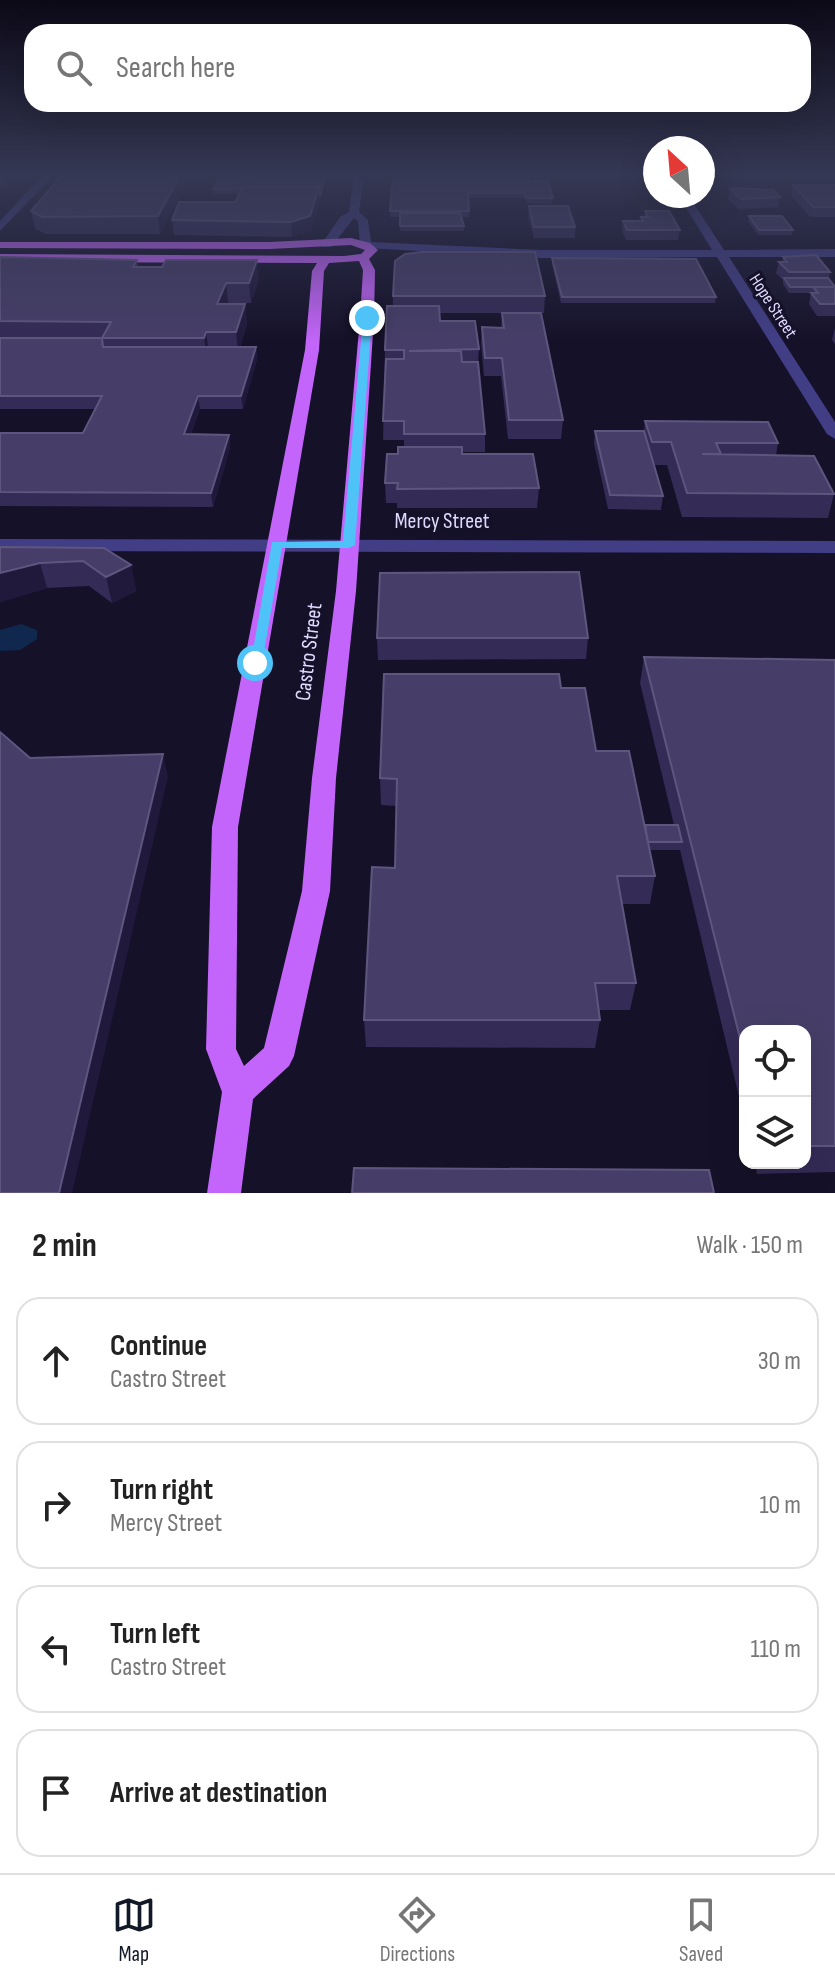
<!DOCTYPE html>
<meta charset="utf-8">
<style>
body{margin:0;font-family:"Sofia Sans Condensed",sans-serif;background:#f6f6f6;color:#222}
.controls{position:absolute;right:24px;bottom:24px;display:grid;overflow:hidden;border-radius:16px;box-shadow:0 8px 32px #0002}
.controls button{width:72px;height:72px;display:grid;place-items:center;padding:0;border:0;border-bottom:2px solid #e0e0e0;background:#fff;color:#222;font:40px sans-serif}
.compass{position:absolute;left:643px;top:136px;width:72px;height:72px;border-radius:50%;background:#fff;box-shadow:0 8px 32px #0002;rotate:334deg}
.stop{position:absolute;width:24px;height:24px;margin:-18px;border:6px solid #4fc3f7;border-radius:50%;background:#fff}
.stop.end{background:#4fc3f7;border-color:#fff;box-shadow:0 2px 8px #0008}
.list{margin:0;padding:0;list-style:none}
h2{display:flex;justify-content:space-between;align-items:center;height:104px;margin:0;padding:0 32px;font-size:34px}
h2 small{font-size:26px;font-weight:400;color:#767676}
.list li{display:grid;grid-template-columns:52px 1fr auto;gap:24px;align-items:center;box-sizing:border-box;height:128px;margin:0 16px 16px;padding:0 16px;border:2px solid #e0e0e0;border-radius:24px}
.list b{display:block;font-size:30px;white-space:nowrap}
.list p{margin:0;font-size:26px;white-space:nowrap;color:#767676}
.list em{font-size:26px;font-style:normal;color:#767676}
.icon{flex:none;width:44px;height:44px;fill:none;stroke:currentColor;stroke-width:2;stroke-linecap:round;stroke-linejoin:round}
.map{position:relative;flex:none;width:835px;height:1193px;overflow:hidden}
.search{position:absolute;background:#fff;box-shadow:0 8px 32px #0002;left:24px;right:24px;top:24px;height:88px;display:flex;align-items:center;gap:20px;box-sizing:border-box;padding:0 28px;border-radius:24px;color:#767676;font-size:30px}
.sheet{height:680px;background:#fff}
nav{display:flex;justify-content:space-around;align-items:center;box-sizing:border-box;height:112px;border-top:2px solid #e0e0e0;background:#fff;font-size:22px;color:#767676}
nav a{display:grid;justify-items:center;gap:4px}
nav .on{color:#111827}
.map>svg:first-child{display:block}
.water{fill:#11284e}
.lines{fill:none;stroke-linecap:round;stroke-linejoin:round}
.minor{fill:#413e86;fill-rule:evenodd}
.major{fill:#c365fa;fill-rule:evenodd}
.wall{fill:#342b56}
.shaded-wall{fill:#20193c}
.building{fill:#463e68;stroke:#5e567f;stroke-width:2}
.route{fill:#4fc3f7}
.labels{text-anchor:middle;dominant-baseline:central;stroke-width:6;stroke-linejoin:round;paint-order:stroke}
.far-street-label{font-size:18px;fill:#dfdafe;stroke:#151129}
.street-label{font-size:22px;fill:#dfdafe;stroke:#151129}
</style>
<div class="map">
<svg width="835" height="1193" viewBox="0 0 835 1193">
<rect width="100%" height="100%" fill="#151129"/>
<path class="water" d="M 21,624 L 37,630 L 37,639 L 20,650 L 0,651 L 0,630 Z"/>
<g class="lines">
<g class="minor">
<path d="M 43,175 L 54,175 L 0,231 L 0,221 Z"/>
<path d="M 354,175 L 364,175 L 359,212 L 368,220 L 371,242 L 542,250 L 712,250 L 679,196 L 689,196 L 724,250 L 835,249 L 835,257 L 729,257 L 835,422 L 835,439 L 827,434 L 717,257 L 542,258 L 366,248 L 360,245 L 358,221 L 354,218 L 331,247 L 323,247 L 321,245 L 340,217 L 349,212 Z"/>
<path d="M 0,539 L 835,541 L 835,553 L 0,551 Z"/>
</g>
<path class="major" d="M 351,238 L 370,243 L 378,250 L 369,259 L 375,270 L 374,318 L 356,591 L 336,778 L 330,891 L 294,1056 L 289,1066 L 253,1099 L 241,1193 L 207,1193 L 222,1092 L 206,1049 L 212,827 L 305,350 L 312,271 L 317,263 L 0,262 L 0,254 L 344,256 L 361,254 L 365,250 L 351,245 L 269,249 L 0,248 L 0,242 L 269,242 ZM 359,261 L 363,270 L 360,318 L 336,591 L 312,778 L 302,891 L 264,1048 L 244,1066 L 236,1049 L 238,827 L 319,350 L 324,271 L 329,263 Z"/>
</g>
<g class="wall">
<path d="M 0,175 L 20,175 L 7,187 L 0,187 Z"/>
<path d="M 190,175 L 160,234 L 46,234 L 35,229 L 31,211 Z"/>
<path d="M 327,175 L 311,231 L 292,237 L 174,235 L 172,220 L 235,202 L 239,194 L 213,194 L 213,189 Z"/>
<path d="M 393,175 L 529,181 L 553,198 L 552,204 L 526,203 L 525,198 L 468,198 L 469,217 L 461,217 L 464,226 L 464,231 L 400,231 L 400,217 L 390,217 Z"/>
<path d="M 793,185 L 835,185 L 835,217 L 810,217 L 791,195 Z"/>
<path d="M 730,189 L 780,197 L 778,207 L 739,209 L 728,199 Z"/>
<path d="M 529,206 L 575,227 L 575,238 L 534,238 L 528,216 Z"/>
<path d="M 645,211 L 680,230 L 678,240 L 626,240 L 622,231 L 623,221 L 641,221 L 641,217 L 644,217 Z"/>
<path d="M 749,216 L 793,230 L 792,235 L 758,235 L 748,221 Z"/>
<path d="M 783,257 L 830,272 L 829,279 L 835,286 L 835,316 L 817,316 L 809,304 L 811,293 L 789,293 L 783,284 L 783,280 L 776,273 L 779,262 L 782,262 Z"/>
<path d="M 0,258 L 137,260 L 138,267 L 259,279 L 251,303 L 228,303 L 227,304 L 245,304 L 247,324 L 240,347 L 256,347 L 257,359 L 243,409 L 200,409 L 191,434 L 229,435 L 230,448 L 213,507 L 0,506 L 0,433 L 83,433 L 95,409 L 0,409 Z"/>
<path d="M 552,258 L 716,297 L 715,303 L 561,303 L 552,264 Z"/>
<path d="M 393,296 L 545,296 L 544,313 L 440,313 L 440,321 L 479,349 L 478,363 L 485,434 L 485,452 L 462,452 L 462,454 L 539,488 L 537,508 L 397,508 L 397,503 L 386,503 L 385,483 L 398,454 L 404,447 L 404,440 L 383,440 L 385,350 L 393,306 Z"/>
<path d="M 502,313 L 563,420 L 561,439 L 508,439 L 501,376 L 484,376 L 481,344 L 482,327 L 501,328 Z"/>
<path d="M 835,328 L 835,344 L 832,340 Z"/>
<path d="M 645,421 L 778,443 L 776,456 L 834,494 L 828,518 L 682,517 L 667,465 L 654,465 L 663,496 L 661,510 L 608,509 L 594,444 L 595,431 L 644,431 Z"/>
<path d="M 0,547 L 131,565 L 136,591 L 112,603 L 89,586 L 47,588 L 0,602 Z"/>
<path d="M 377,638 L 588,638 L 586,659 L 378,660 Z"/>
<path d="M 644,657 L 835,660 L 835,1172 L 757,1174 L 755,1163 L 805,1163 L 805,1031 L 745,1031 L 745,1122 L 680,850 L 650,850 L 655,876 L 650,904 L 622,904 L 636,983 L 630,1010 L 599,1010 L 600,1020 L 595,1048 L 366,1047 L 364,1020 L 395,868 L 396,806 L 381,805 L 380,778 L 561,688 L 596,751 L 645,825 L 674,825 L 640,683 Z"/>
</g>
<g class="shaded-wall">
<path d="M 7,175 L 20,175 L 7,187 L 5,178 Z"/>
<path d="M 180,175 L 190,175 L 160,234 L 158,216 Z"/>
<path d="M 325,175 L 327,175 L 311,231 L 292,237 L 291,222 L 319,187 Z"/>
<path d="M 257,260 L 259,279 L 251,303 L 249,283 Z"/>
<path d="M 226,283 L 228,303 L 219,324 L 217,304 Z"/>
<path d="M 245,304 L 247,324 L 238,353 L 236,332 Z"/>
<path d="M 206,332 L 209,353 L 207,359 L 204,338 Z"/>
<path d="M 256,347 L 257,359 L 243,409 L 241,396 Z"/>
<path d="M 198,396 L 200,409 L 186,448 L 184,434 Z"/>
<path d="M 229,435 L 230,448 L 213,507 L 211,493 Z"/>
<path d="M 40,563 L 47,588 L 0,602 L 0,573 Z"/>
<path d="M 131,565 L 136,591 L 112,603 L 106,577 Z"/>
<path d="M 163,754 L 168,777 L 72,1193 L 59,1193 Z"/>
</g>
<g class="building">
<path d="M 62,175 L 180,175 L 158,216 L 42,217 L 31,211 Z"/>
<path d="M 248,175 L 325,175 L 320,196 L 319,187 L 213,189 L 218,179 L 261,177 L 247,177 Z"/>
<path d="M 393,175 L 528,176 L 529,181 L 548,181 L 553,198 L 526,198 L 525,193 L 468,193 L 469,211 L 390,211 Z"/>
<path d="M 793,185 L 835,185 L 835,207 L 813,207 Z"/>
<path d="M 243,187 L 319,187 L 310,216 L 291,222 L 172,220 L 179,202 L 235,202 Z"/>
<path d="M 733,188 L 773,190 L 780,197 L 741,199 L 730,189 Z"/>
<path d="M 529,206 L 568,206 L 575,227 L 534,227 Z"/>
<path d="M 645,211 L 669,211 L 680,230 L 627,230 L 623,221 L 643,221 L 641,217 L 648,217 Z"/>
<path d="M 400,213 L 460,213 L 464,226 L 400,226 Z"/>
<path d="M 749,216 L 782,216 L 793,230 L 759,230 Z"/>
<path d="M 422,252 L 535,252 L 545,296 L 393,296 L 395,261 L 405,254 Z"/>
<path d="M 816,255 L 830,272 L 789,272 L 779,262 L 787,262 L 783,257 Z"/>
<path d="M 0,257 L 137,260 L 133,267 L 162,267 L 166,260 L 257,260 L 249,283 L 226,283 L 217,304 L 245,304 L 236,332 L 206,332 L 204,338 L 102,338 L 111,322 L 0,321 Z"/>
<path d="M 552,258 L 696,259 L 716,297 L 562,297 Z"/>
<path d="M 784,278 L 828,278 L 835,287 L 790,287 Z"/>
<path d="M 813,287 L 835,287 L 835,304 L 820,304 L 811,293 L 818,293 Z"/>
<path d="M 387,306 L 439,306 L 440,321 L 475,321 L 479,349 L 409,351 L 461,351 L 462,362 L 478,362 L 485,434 L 404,434 L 404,421 L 383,421 L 386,359 L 404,359 L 404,350 L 385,350 Z"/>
<path d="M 502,313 L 541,313 L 563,420 L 509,420 L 502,358 L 485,358 L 482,327 L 504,328 Z"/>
<path d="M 0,338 L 108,338 L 102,338 L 103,347 L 256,347 L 241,396 L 198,396 L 184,434 L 229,435 L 211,493 L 0,492 L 0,433 L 83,433 L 102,396 L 0,396 Z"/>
<path d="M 645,421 L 768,422 L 778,443 L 716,443 L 721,454 L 702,454 L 814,456 L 834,494 L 687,493 L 671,442 L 652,442 Z"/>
<path d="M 595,431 L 644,431 L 663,496 L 610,495 Z"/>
<path d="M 398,447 L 462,447 L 462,454 L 533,454 L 539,488 L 397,489 L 398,483 L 385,483 L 387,454 L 398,454 Z"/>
<path d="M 0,547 L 104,548 L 131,565 L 106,577 L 83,561 L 40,563 L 0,573 Z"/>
<path d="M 579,572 L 588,638 L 377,638 L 380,573 Z"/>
<path d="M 644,657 L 835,660 L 835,1146 L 805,1146 L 805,1031 L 745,1031 L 745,1058 Z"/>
<path d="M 384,674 L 559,674 L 561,688 L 585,688 L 596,751 L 629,751 L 655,876 L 617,876 L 636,983 L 595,983 L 600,1020 L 364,1020 L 372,867 L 395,868 L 397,779 L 380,778 Z"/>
<path d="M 0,732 L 30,758 L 163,754 L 59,1193 L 0,1193 Z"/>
<path d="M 645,825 L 678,825 L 682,842 L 648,842 Z"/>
<path d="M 354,1168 L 709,1170 L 714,1193 L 352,1193 Z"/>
</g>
<linearGradient id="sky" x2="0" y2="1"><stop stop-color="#0c0917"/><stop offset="0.51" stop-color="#353854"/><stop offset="1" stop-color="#353854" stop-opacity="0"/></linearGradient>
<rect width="835" height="342" fill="url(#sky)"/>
<path class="route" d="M 367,315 L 372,318 L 355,545 L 349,548 L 282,548 L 262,663 L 250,667 L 272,542 L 343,541 L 363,318 Z"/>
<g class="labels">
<g class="far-street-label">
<text transform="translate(773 306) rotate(57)">Hope Street</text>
</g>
<g class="street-label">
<text x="442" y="521">Mercy Street</text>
<text transform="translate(309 652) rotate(-83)">Castro Street</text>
</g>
</g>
</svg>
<div class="controls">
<button><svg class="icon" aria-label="locate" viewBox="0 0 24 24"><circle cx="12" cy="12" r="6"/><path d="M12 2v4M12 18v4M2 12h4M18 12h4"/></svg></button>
<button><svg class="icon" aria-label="layers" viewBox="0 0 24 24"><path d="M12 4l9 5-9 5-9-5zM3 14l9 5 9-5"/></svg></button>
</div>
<svg class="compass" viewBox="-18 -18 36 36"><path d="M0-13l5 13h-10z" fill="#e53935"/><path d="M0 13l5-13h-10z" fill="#767676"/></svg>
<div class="stop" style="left:255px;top:663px"></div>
<div class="stop end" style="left:367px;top:318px"></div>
<div class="search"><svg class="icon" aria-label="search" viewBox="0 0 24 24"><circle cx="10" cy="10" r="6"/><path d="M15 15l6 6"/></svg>Search here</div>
</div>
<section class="sheet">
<h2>2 min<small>Walk · 150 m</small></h2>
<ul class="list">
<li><svg class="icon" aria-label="ahead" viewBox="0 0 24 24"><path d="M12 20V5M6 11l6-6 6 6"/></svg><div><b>Continue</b><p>Castro Street</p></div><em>30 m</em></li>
<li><svg class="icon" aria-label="right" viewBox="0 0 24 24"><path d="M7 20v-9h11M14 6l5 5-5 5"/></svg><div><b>Turn right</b><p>Mercy Street</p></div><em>10 m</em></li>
<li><svg class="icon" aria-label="left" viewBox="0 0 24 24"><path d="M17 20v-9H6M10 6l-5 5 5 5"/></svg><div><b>Turn left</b><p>Castro Street</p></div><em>110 m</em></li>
<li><svg class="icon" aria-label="arrive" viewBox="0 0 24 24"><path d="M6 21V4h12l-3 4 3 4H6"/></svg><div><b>Arrive at destination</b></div></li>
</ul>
</section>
<nav>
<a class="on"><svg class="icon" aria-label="map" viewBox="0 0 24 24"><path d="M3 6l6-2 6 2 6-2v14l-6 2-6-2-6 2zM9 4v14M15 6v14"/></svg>Map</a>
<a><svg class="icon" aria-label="directions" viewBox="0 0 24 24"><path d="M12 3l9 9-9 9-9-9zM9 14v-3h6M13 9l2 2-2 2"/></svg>Directions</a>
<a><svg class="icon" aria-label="saved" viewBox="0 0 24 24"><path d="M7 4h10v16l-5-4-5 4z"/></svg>Saved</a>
</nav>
